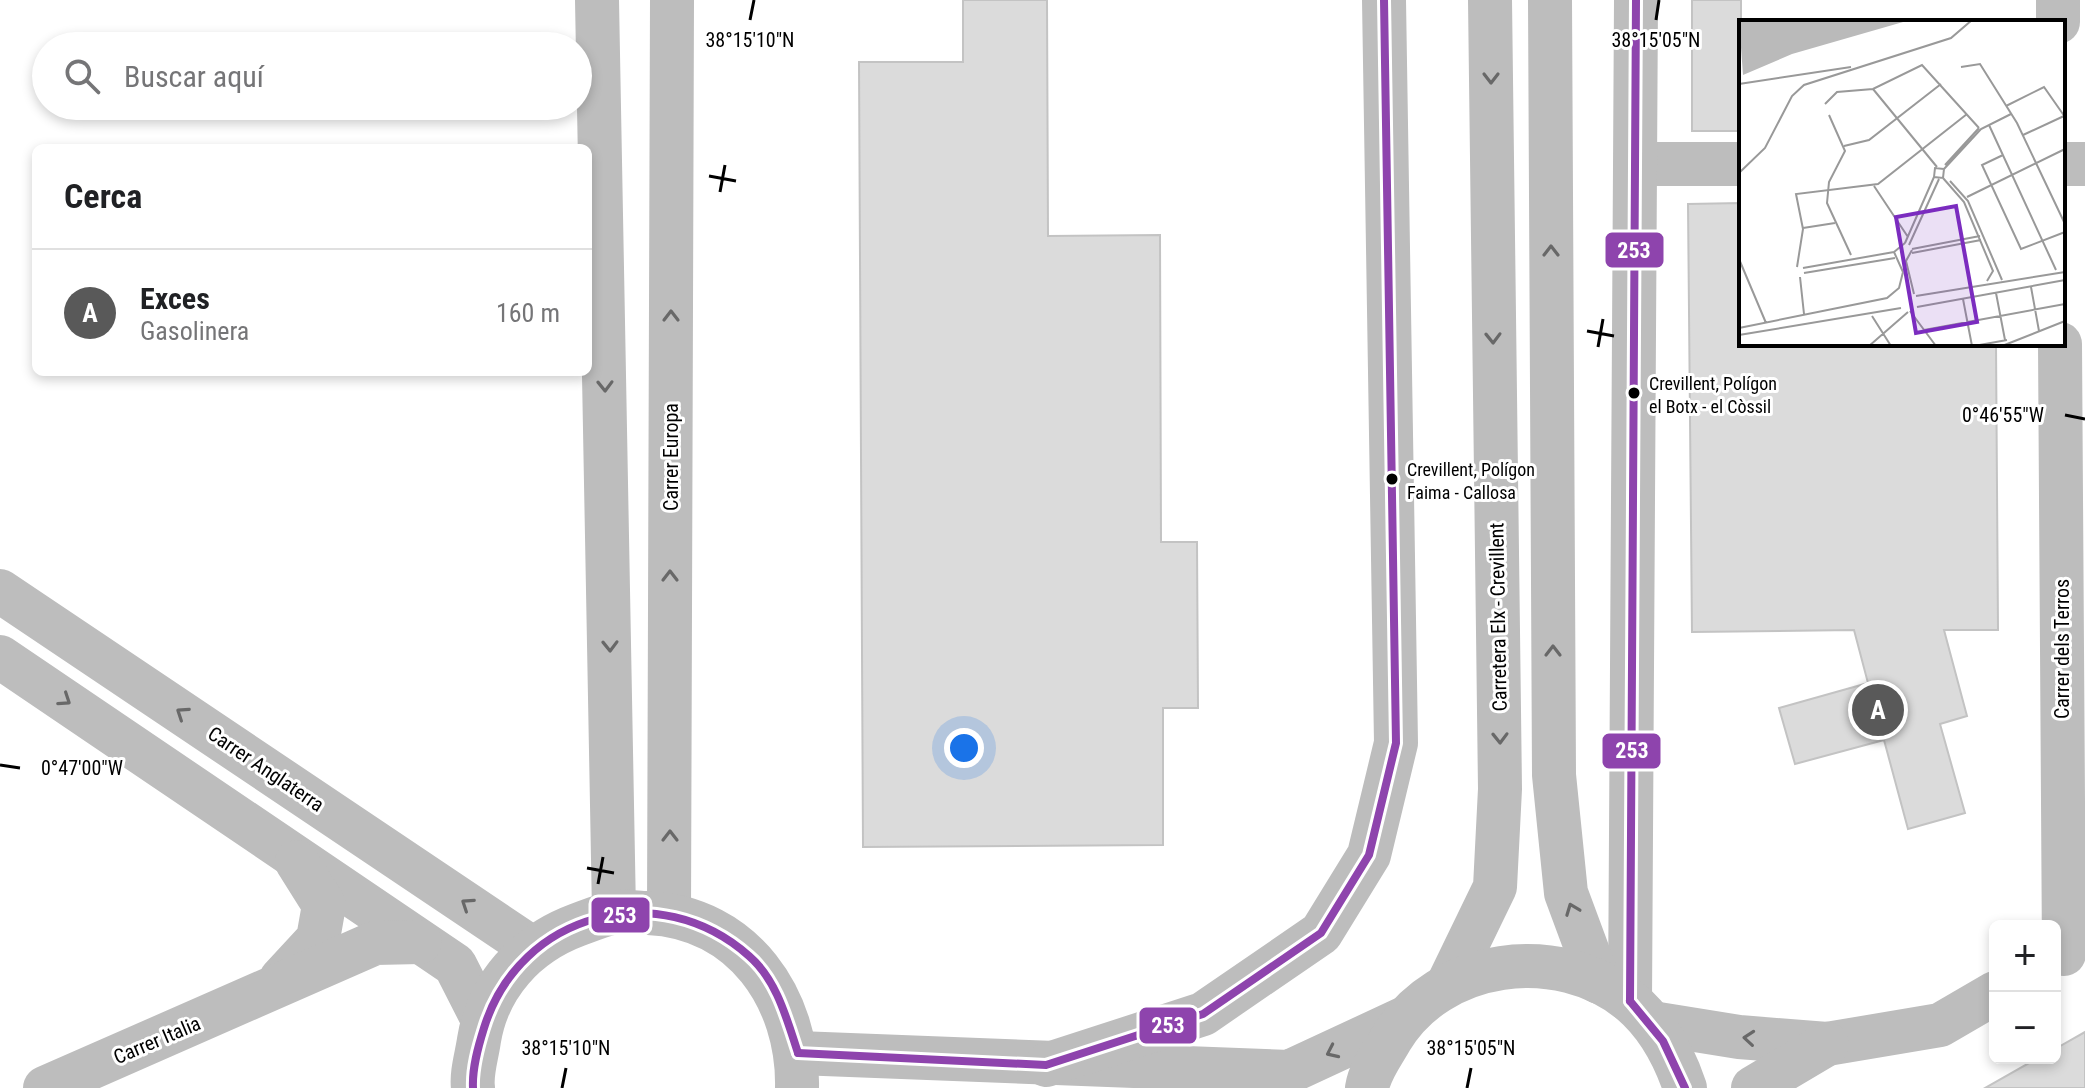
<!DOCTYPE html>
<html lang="es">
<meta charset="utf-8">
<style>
body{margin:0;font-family:"Roboto Condensed",sans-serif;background:#f6f6f6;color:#202124}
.controls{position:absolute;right:24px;bottom:24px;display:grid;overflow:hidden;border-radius:12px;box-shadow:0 4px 12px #0003}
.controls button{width:72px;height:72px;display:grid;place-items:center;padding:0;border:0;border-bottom:2px solid #e0e0e0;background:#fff;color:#202124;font:40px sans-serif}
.you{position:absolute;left:964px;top:748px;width:28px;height:28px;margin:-20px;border:6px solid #fff;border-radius:50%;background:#1a73e8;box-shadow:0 0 0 12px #1a73e833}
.badge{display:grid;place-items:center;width:52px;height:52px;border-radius:50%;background:#595959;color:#fff;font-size:26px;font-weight:700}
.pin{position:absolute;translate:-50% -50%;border:4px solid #fff;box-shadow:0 2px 8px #0006}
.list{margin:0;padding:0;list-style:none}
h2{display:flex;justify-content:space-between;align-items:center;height:104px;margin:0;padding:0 32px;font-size:34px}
h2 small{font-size:26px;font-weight:400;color:#757577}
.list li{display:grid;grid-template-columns:52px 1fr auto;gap:24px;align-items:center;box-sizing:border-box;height:128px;padding:0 32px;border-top:2px solid #e0e0e0}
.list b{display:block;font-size:30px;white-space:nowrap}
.list p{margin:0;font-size:26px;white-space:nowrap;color:#757577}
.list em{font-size:26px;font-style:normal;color:#757577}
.icon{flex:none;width:44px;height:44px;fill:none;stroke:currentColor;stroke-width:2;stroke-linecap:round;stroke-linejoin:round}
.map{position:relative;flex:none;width:2085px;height:1088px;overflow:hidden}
.search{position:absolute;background:#fff;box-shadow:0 4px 12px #0003;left:32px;top:32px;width:560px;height:88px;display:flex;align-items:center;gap:20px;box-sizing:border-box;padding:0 28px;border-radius:44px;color:#757577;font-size:30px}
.panel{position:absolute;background:#fff;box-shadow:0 4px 12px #0003;left:32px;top:144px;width:560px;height:232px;border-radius:12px}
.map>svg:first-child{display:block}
.building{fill:#dbdbdb;stroke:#c3c3c3;stroke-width:2}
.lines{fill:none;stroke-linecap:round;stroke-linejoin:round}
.minor{stroke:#bdbdbd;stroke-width:44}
.highway{stroke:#bdbdbd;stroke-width:44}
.bus-1-casing{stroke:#fff;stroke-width:14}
.bus-1{stroke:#8e44ad;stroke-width:8}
.oneway{stroke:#686868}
.ticks{fill:none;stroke:#000;stroke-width:3}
.bus-dot{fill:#000;stroke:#fff;stroke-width:3}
.labels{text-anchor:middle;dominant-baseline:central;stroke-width:6;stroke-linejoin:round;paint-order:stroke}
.bus-label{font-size:18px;fill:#000;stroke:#fff;text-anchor:start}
.street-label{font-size:20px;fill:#000;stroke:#fff}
.inset-road{fill:none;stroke:#999;stroke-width:2}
.view{fill:#7b2cbf;fill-opacity:0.15;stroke:#7b2cbf;stroke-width:4}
.inset-edge{fill:none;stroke:#000;stroke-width:4}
.ticks-label{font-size:20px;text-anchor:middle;fill:#000;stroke:#fff;stroke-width:6;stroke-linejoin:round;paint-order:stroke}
.line-badge{stroke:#fff;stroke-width:3}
.badge-label{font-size:22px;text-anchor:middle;font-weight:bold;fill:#fff}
</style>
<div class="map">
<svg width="2085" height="1088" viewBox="0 0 2085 1088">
<rect width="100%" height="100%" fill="#fff"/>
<g class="building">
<path d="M 963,0 L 1047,0 L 1048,236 L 1160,235 L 1161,542 L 1197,542 L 1198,708 L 1163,708 L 1163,845 L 863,847 L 859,62 L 963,62 Z"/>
<rect x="1692" y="0" width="49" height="131"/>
<path d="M 1741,203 L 1741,344 L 1996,344 L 1998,630 L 1944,630 L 1967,716 L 1940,724 L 1965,813 L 1908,829 L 1884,740 L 1795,764 L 1779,708 L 1868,683 L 1854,630 L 1692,632 L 1688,204 Z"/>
<path d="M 2085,1032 L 2085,1088 L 1985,1088 L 2038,1058 L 2055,1058 L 2055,1049 Z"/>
</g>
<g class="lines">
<g class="minor">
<path d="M 597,0 L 614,912"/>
<path d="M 2058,0 L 2058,22"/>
<path d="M 1637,164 L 1741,164"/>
<path d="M 2063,164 L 2085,164"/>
<path d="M 2060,344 L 2064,954"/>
<path d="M 0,591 L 532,948"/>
<path d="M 0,657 L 455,965 L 482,1018"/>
<path d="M 669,914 L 672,0"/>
<path d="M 281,979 L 318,939 L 324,905 L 297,862"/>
<path d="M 1630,1001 L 1636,0"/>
<path d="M 1652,1023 L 1739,1037 L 1827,1044 L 1940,1025 L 1995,993"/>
<path d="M 798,1053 L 1289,1072 L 1403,1019"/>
<path d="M 1046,1065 L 1203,1014 L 1321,933 L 1369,855 L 1396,743 L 1384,0"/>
<path d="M 45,1088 L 375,943 L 420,942"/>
<path d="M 473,1088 C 471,1073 477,1055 479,1040 C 488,985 526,944 577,925 C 588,921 600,916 612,913 C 623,910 637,913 648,913 C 743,917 799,999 797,1088"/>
<path d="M 1753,1088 L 1827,1044"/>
</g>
<g class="highway">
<path d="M 1550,0 L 1554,775 L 1566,893 L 1599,982"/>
<path d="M 1448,984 L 1495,887 L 1500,789 L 1490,0"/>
<path d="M 1367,1088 C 1370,1070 1382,1055 1391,1039 C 1439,959 1558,942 1631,1002 C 1658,1025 1674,1055 1685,1088"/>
</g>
<g class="bus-1-casing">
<g id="bus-1">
<path d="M 1630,1001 L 1636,0"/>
<path d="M 1630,1001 L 1663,1041 L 1685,1088"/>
<path d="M 798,1053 L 1046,1065 L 1203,1014 L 1321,933 L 1369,855 L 1396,743 L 1384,0"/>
<path d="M 473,1088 C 472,1068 478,1047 484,1028 C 520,912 659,876 749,956 C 777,980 787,1020 798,1053"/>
</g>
</g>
<use href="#bus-1" class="bus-1"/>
</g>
<defs><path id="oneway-chevron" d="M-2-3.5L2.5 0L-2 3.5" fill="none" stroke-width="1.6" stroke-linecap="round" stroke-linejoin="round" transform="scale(2)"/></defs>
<g class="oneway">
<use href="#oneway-chevron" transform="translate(1491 78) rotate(90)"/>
<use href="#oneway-chevron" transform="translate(1551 251) rotate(-90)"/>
<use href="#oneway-chevron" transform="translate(671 316) rotate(-90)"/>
<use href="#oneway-chevron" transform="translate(1493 338) rotate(89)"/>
<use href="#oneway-chevron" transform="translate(605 386) rotate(89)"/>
<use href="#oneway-chevron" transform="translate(670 576) rotate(-90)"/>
<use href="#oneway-chevron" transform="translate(610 646) rotate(89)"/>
<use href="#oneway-chevron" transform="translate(1553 651) rotate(-90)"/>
<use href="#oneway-chevron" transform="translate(65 700) rotate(34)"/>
<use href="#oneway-chevron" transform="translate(182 713) rotate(-146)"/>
<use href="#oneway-chevron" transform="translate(1500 738) rotate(89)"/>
<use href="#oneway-chevron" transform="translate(670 836) rotate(-90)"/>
<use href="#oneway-chevron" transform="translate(467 904) rotate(-146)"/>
<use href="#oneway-chevron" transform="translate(1572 909) rotate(-111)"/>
<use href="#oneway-chevron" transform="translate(1749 1038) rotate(-175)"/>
<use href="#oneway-chevron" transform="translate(1332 1052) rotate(155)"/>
</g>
<path class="ticks" d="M 750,20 L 754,0M 1656,20 L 1659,0M 709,176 L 736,181M 720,192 L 725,165M 1587,331 L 1614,336M 1598,347 L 1603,319M 2065,415 L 2085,419M 0,765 L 20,768M 587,868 L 614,873M 598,884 L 603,857M 562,1088 L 566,1068M 1467,1088 L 1471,1068"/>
<g class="bus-dot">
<circle cx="1634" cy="393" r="7"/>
<circle cx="1392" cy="479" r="7"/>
</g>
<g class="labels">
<g class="bus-label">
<text x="1649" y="383">Crevillent, Polígon<tspan x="1649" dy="23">el Botx - el Còssil</tspan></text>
<text x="1407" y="469">Crevillent, Polígon<tspan x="1407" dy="23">Faima - Callosa</tspan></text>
</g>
<g class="street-label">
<text transform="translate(671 457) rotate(-90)">Carrer Europa</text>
<text transform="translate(1498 617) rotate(-91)">Carretera Elx - Crevillent</text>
<text transform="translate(2062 649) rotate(-90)">Carrer dels Terros</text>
<text transform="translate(266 769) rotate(34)">Carrer Anglaterra</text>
<text transform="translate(157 1040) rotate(-23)">Carrer Italia</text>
</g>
</g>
<g transform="translate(1739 20)">
<rect width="326" height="326" fill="#fff"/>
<path d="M 0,0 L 171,0 L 53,34 L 4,55 Z" fill="#bababa"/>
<path class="inset-road" d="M 222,47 L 241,44 L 278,103 L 326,204M 0,64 L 112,47M 134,69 L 198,147M 86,84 L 98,72 L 134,69 L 183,45 L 240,108M 267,86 L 305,67 L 326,97M 90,95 L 106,131 L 90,162 L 88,183 L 112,235M 250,105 L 317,250M 284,115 L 325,96M 105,126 L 130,120 L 202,64M 264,135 L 243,145 L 282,229 L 326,212M 206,145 L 240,108M 205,149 L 196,148 L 195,157 L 204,158 L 205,149 L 242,109 L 272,94M 0,153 L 26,128 L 53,76 L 65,65 L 212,18 L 233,0M 204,158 L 225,182 L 254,251 L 248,261M 211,161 L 229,181 L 263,260M 135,166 L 169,217M 228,177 L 326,129M 64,208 L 96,203M 166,223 L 195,157M 170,225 L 200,159M 173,229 L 241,216M 173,230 L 167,241 L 175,274M 173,233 L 242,220M 0,239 L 27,303M 58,247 L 64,209 L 57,174 L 139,164 L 228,94M 64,248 L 155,232M 164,252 L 155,232 L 166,223M 65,253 L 156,238M 61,257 L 65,294M 292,267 L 300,311M 257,273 L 266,320M 177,276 L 326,252M 224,279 L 233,326M 178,287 L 326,260M 171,291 L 197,326M 133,296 L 152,326M 0,308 L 148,278 L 160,268 L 164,252M 185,310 L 326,284M 0,315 L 162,288M 130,326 L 169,292M 235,326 L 268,320M 263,326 L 326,301"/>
<path class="view" d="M 217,186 L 238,302 L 177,313 L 157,197 Z"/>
<rect width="326" height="326" class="inset-edge"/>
</g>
<g class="ticks-label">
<text x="750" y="47">38°15'10"N</text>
<text x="1656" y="47">38°15'05"N</text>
<text x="2003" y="422">0°46'55"W</text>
<text x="82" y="775">0°47'00"W</text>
<text x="566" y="1055">38°15'10"N</text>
<text x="1471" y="1055">38°15'05"N</text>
</g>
<g class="line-badge">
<rect x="1604" y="231" width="61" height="38" rx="8" fill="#8e44ad"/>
<rect x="1601" y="732" width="61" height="38" rx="8" fill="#8e44ad"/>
<rect x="590" y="896" width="61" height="38" rx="8" fill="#8e44ad"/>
<rect x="1138" y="1006" width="60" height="39" rx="8" fill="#8e44ad"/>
</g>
<g class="badge-label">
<text x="1634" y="258">253</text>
<text x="1632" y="758">253</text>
<text x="620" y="923">253</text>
<text x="1168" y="1033">253</text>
</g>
</svg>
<div class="controls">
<button>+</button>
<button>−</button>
</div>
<div class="you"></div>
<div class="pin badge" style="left:1878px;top:710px">A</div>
<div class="search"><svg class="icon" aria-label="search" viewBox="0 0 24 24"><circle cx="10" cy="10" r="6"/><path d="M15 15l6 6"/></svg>Buscar aquí</div>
<section class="panel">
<h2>Cerca<small></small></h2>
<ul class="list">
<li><span class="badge">A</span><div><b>Exces</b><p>Gasolinera</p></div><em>160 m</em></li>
</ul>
</section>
</div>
